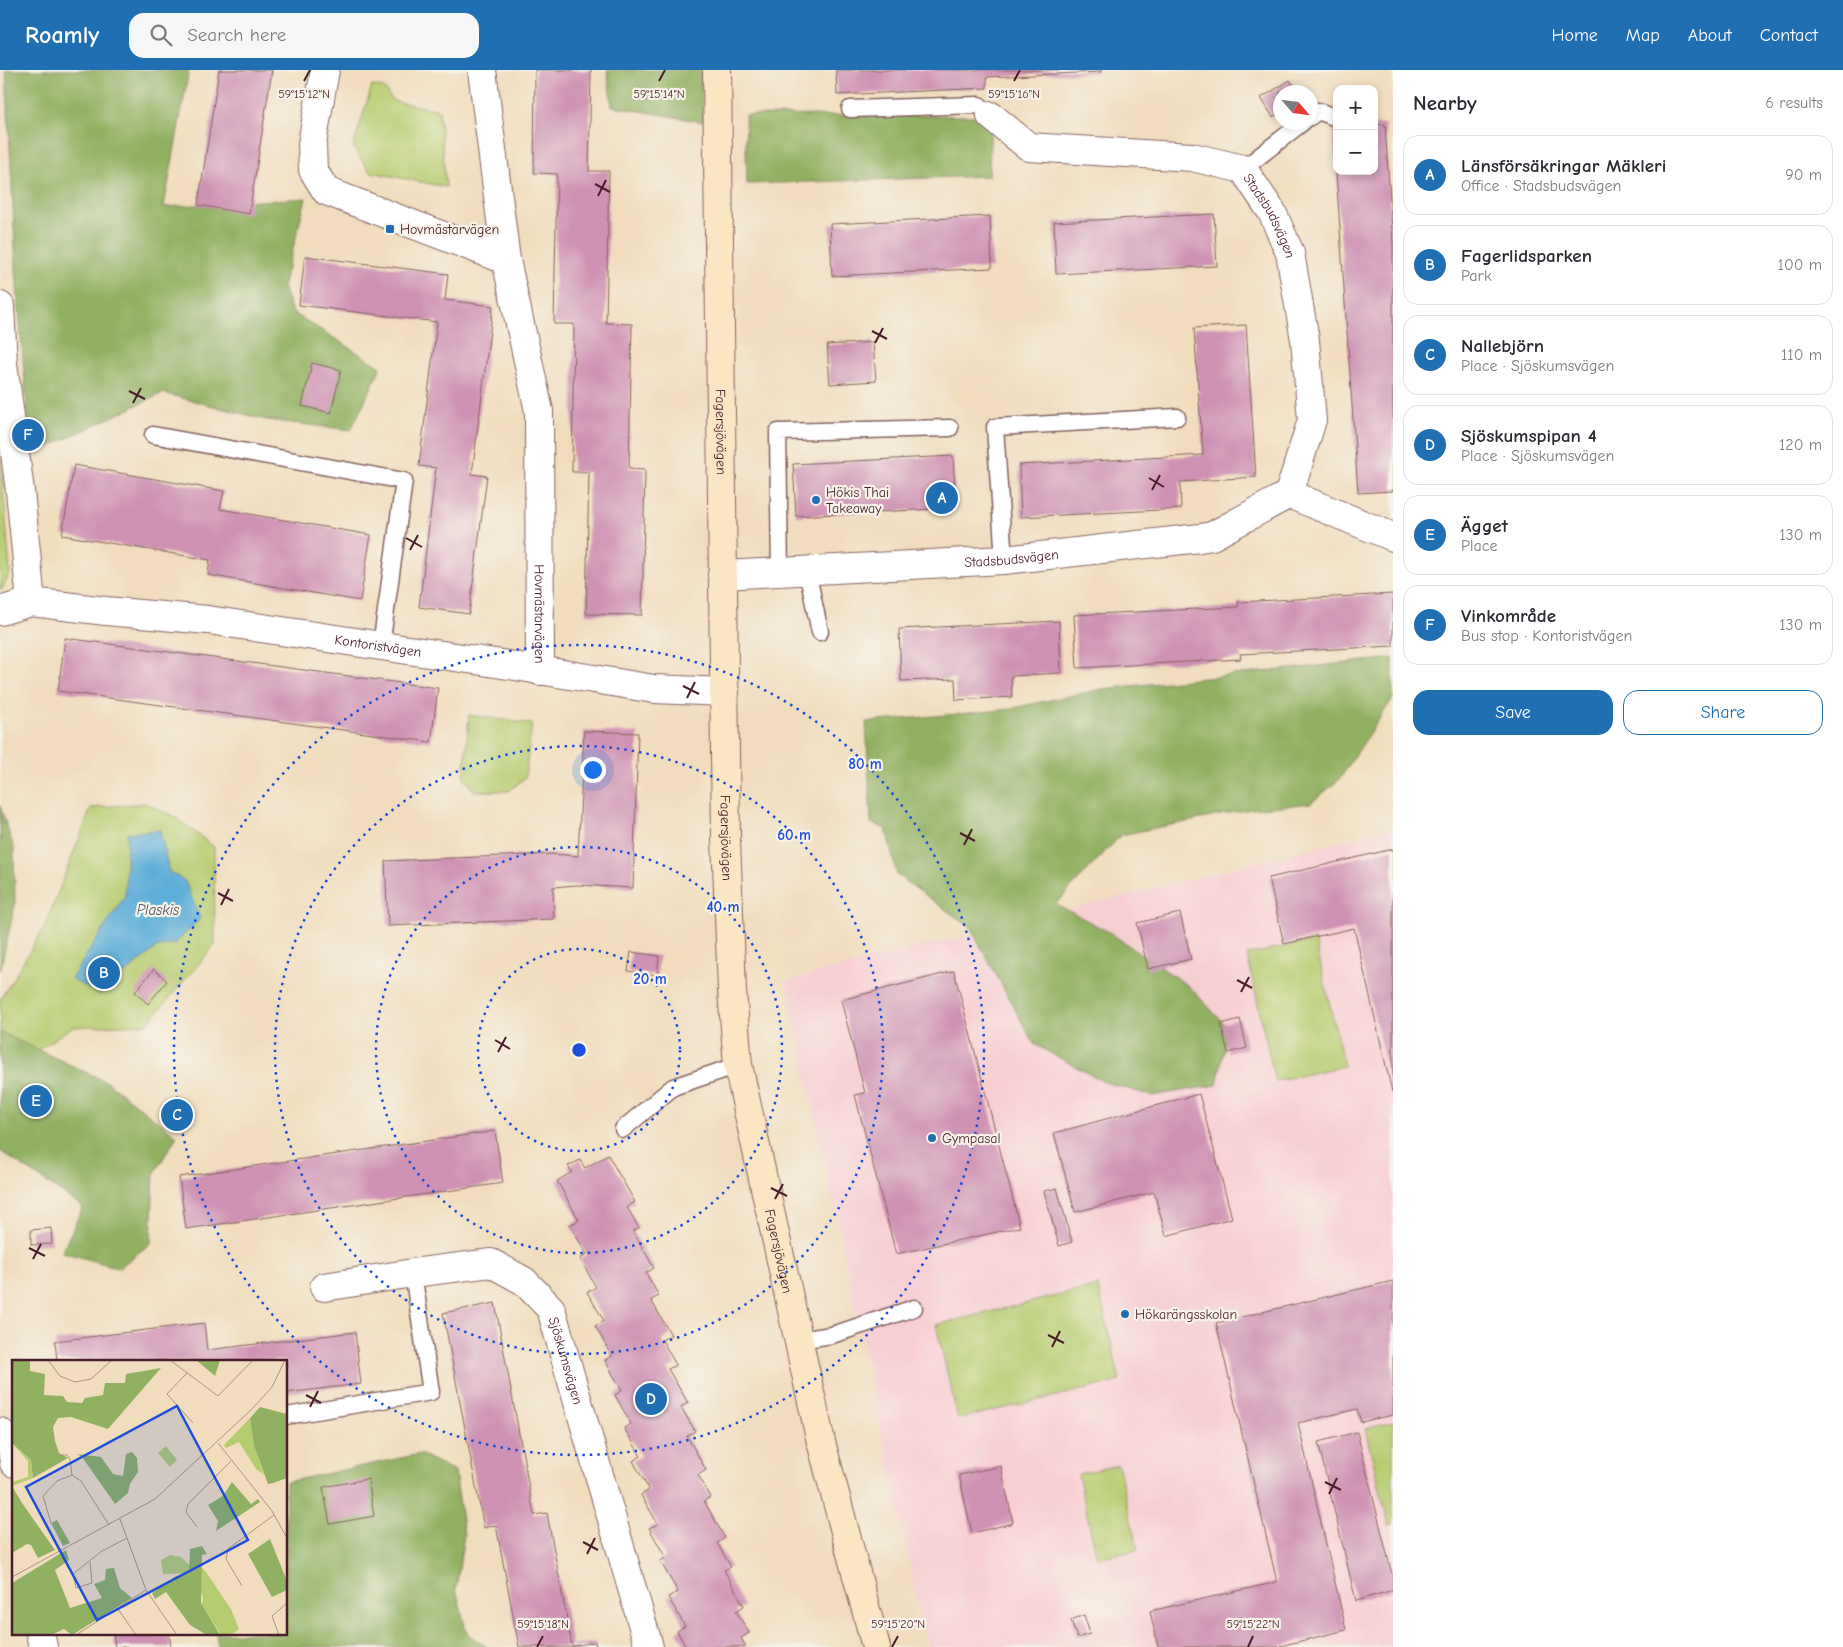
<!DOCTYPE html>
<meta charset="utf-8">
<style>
body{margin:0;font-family:"Comic Neue",sans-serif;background:#f7f7f7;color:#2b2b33}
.controls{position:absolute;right:15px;top:15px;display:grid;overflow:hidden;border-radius:10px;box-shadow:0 2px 8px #0003}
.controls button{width:45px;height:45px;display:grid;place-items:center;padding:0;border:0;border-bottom:1px solid #e1e1e2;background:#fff;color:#2b2b33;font:25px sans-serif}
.compass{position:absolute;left:1273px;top:15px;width:45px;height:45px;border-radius:50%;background:#fff;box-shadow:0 2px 8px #0003;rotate:118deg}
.you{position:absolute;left:592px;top:699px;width:18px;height:18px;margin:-12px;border:4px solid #fff;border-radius:50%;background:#1a73e8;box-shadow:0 0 0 8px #1a73e833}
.badge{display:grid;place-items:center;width:32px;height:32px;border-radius:50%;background:#1f6fb2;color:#fff;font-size:16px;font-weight:700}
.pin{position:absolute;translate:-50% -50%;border:2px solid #fff;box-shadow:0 1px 5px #0006}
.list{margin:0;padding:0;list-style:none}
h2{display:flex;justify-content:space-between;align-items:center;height:65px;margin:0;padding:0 20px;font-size:21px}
h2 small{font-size:16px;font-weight:400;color:#7c7c81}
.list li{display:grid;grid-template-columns:32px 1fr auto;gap:15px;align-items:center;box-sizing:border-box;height:80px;margin:0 10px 10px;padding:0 10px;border:1px solid #e1e1e2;border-radius:15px}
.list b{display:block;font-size:19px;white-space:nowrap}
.list p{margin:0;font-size:16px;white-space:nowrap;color:#7c7c81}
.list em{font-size:16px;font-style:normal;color:#7c7c81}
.actions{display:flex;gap:10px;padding:15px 20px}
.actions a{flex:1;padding:11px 0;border:1px solid #1f6fb2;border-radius:15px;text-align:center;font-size:18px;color:#1f6fb2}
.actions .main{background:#1f6fb2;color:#fff}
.icon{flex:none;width:28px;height:28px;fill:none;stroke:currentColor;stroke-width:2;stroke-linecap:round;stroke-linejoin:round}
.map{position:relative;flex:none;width:1393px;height:1577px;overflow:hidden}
header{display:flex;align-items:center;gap:30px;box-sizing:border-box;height:70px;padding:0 25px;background:#1f6fb2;color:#fff}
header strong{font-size:24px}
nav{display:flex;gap:28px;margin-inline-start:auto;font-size:18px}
.search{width:350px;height:45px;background:#f7f7f7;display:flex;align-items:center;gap:12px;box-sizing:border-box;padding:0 18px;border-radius:15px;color:#7c7c81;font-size:19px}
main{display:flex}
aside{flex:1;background:#fff}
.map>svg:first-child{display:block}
.built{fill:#f7cfd3}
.green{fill:#b6cc70;stroke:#80764e}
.forest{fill:#90b062;stroke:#6d6846}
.water{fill:#5daed8;stroke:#546682}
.building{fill:#ce92b4}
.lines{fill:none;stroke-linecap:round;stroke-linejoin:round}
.lane-casing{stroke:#84625e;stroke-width:19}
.street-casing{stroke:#84625e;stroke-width:30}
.secondary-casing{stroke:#84625e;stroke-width:30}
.lane{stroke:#fff;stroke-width:16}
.street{stroke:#fff;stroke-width:28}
.secondary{stroke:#fbe6c4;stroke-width:28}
.ticks{fill:none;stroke:#4a1f2b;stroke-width:2}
.ring{fill:none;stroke:#1d4ed8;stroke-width:2.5;stroke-dasharray:2.5 5}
.poi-dot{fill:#1f6fb2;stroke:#f7f3e8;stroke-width:2}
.labels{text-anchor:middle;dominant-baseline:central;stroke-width:4.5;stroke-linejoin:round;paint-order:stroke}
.street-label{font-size:14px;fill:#4a1f2b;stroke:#f7f3e8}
.poi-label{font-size:14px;fill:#4a1f2b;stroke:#f7f3e8;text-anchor:start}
.water-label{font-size:15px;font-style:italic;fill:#515168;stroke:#f7f3e8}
.inset-road{fill:none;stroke:#ae9183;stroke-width:1}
.view{fill:#1d4ed8;fill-opacity:0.15;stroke:#1d4ed8;stroke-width:2.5}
.inset-edge{fill:none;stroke:#4a1f2b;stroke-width:2.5}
.ticks-label{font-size:12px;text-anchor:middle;fill:#4a1f2b;stroke:#f7f3e8;stroke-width:4.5;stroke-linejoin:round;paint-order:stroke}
.centre{fill:#1d4ed8;stroke:#f7f3e8;stroke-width:2.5}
.ring-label{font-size:15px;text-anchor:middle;font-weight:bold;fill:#1d4ed8;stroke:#f7f3e8;stroke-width:4.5;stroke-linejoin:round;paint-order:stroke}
</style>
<header>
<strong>Roamly</strong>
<div class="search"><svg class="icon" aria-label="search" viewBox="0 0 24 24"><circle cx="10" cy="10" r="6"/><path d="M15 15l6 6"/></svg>Search here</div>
<nav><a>Home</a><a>Map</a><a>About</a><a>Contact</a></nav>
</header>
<main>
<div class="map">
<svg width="1393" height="1577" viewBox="0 0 1393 1577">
<rect width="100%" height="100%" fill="#f7f3e8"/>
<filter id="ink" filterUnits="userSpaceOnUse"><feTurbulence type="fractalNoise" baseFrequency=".02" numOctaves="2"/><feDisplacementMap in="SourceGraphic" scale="10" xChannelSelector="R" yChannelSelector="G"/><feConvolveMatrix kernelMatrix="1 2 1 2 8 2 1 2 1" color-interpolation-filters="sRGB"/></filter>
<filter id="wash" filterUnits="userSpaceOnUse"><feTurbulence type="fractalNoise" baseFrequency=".0096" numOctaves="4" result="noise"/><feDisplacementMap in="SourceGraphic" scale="20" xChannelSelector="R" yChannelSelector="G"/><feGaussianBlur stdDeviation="1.12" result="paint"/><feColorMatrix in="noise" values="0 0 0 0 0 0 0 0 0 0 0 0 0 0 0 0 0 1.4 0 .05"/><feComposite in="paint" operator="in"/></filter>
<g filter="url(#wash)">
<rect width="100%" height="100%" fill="#f1ddbe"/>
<path class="built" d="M 1393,758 L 1393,1577 L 927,1577 L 786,911 Z"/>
<g class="green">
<path d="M 372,16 L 384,18 L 393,31 L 439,40 L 446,117 L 370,102 L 353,77 Z"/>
<path d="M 0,376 L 10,502 L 3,518 L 0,520 Z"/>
<path d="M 469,645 L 532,654 L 525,708 L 509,721 L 474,721 L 464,707 Z"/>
<path d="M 145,733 L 175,747 L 214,777 L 215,875 L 147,954 L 72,957 L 14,996 L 0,1071 L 0,930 L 45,856 L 91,738 Z"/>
<path d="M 1315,870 L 1344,996 L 1275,1011 L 1247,885 Z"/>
<path d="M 1098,1216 L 1120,1311 L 958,1349 L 936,1255 Z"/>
<path d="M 1393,1352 L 1393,1454 L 1389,1455 L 1365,1359 Z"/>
<path d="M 1118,1395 L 1138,1480 L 1097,1488 L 1078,1404 Z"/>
</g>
<g class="forest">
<path d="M 6,0 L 189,0 L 164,137 L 306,128 L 283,217 L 292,242 L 381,297 L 351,360 L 267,350 L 163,323 L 31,385 L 17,217 Z"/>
<path d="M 607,0 L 700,0 L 703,52 L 612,36 Z"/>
<path d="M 745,45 L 991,46 L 989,106 L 747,114 Z"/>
<path d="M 1393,588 L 1393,628 L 1339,710 L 1311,733 L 1251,739 L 1121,765 L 1056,834 L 1109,862 L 1190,917 L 1228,958 L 1217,1015 L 1152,1026 L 1104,1012 L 1034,974 L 970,857 L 897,805 L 886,759 L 871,753 L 866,652 L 1004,640 L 1102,619 Z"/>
<path d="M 0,736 L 14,778 L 15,835 L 0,901 Z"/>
<path d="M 0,962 L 107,1012 L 177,1066 L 154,1104 L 151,1173 L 119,1198 L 62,1182 L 83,1137 L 0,1081 Z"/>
<path d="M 420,1384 L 455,1401 L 464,1465 L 456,1519 L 467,1564 L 487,1577 L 218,1577 L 216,1563 L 286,1563 L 286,1412 Z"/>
</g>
<path class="water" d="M 160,760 L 169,802 L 185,811 L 200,849 L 175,873 L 156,878 L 100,924 L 71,909 L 125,826 L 127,763 Z"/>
<g id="blocks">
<g class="building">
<path d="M 219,0 L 272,0 L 249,144 L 198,135 Z"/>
<path d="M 535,0 L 591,0 L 589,101 L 609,101 L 606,253 L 632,254 L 629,398 L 645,399 L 642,545 L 586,544 L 589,402 L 572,402 L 574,254 L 554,254 L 557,104 L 534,103 Z"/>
<path d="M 836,0 L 1101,0 L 1101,2 L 987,7 L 987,18 L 837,25 Z"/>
<path d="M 1290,10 L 1298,22 L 1280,22 L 1280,42 L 1273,47 L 1261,28 Z"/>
<path d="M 1385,54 L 1393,175 L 1393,421 L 1358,423 L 1336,101 L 1374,101 L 1374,55 Z"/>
<path d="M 1333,58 L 1337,58 L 1337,87 L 1335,87 Z"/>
<path d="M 1214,144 L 1217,196 L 1056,204 L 1054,152 Z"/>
<path d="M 990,146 L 992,198 L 832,206 L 830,154 Z"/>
<path d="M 305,186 L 448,204 L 445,230 L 493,236 L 472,404 L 487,406 L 469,544 L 419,537 L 436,398 L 419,396 L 437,252 L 299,235 Z"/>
<path d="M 1246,255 L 1256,407 L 1180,412 L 1181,439 L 1021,447 L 1019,395 L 1203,385 L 1194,258 Z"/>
<path d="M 873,272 L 876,311 L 830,314 L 827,275 Z"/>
<path d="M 312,293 L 341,300 L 331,343 L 302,336 Z"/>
<path d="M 953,386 L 956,438 L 796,446 L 793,394 Z"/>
<path d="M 74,395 L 224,421 L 220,439 L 371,465 L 360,531 L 208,505 L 210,490 L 62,465 Z"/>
<path d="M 1393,524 L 1393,576 L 1240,584 L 1241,589 L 1077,598 L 1074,545 L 1238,537 L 1238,532 Z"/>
<path d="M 1059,551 L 1061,603 L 1011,606 L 1012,627 L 956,630 L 955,609 L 901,611 L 899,559 Z"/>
<path d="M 65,568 L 438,618 L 431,672 L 58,621 Z"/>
<path d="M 584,661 L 638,663 L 633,818 L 577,815 L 553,817 L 554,849 L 388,856 L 385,791 L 551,784 L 578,786 Z"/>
<path d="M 1393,779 L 1393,1022 L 1392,1022 L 1354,858 L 1284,874 L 1269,808 Z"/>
<path d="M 1180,843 L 1191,889 L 1148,899 L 1137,853 Z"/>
<path d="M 631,882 L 659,886 L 657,905 L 628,901 Z"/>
<path d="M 154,899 L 167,911 L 148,934 L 135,922 Z"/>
<path d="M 954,901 L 1020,1157 L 896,1184 L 855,1025 L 865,1023 L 841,930 Z"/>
<path d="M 1240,949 L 1247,978 L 1228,983 L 1221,954 Z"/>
<path d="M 1199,1024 L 1232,1148 L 1166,1166 L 1154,1122 L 1075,1142 L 1054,1063 Z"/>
<path d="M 495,1061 L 503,1113 L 186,1159 L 179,1107 Z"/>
<path d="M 608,1085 L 635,1132 L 627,1137 L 639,1158 L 633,1161 L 654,1198 L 646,1203 L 659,1226 L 651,1230 L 671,1265 L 662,1270 L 676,1295 L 668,1299 L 688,1333 L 681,1337 L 695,1361 L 687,1366 L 706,1400 L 698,1405 L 711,1427 L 704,1431 L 725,1468 L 717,1473 L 731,1497 L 724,1500 L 744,1536 L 736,1541 L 749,1563 L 741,1568 L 746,1577 L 686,1577 L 677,1561 L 685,1556 L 668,1527 L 678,1522 L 660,1491 L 666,1488 L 649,1458 L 658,1454 L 641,1425 L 649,1420 L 633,1391 L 641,1386 L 624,1358 L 631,1354 L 615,1325 L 622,1321 L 605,1290 L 612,1286 L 595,1256 L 604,1251 L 587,1222 L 596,1217 L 580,1189 L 587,1185 L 570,1155 L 579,1150 L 557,1111 L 572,1102 L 568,1096 L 580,1090 L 585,1098 Z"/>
<path d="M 1057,1118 L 1072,1172 L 1059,1176 L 1044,1121 Z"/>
<path d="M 51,1158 L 52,1174 L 31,1175 L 31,1160 Z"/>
<path d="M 1393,1211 L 1393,1345 L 1361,1352 L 1357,1339 L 1298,1353 L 1346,1560 L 1276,1577 L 1158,1577 L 1150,1541 L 1277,1512 L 1216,1253 Z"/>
<path d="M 495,1233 L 534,1445 L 547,1443 L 572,1576 L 595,1572 L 596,1577 L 519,1577 L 496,1455 L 484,1458 L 443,1243 Z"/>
<path d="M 204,1253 L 207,1280 L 355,1262 L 361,1314 L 286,1323 L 286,1291 L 57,1291 L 55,1271 Z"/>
<path d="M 1357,1362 L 1393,1509 L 1393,1520 L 1356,1531 L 1318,1372 Z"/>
<path d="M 1001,1396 L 1013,1453 L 972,1463 L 959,1405 Z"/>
<path d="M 368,1409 L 374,1446 L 330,1454 L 323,1417 Z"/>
<path d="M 1084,1545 L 1090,1564 L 1077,1568 L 1071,1550 Z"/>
<path d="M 113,1563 L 169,1563 L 171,1577 L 115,1577 Z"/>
</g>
</g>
</g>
<g filter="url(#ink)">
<use href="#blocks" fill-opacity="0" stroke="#84625e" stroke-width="1"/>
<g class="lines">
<g class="lane-casing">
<g id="lane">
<path d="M 850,39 L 979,35 L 991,46"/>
<path d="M 1310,47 L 1318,41 L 1334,47 L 1337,45"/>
<path d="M 1243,99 L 1303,52"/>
<path d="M 153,365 L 404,411 L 381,576"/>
<path d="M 1004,490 L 995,357 L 1177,347"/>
<path d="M 807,501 L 820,562"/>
<path d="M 780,502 L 778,362 L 950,358"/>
<path d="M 623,1059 L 673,1017 L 738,995"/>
<path d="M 799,1270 L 832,1265 L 914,1238"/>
<path d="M 286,1346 L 431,1322 L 413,1203"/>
</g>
</g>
<g class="street-casing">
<g id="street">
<path d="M 325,0 L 312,74 L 313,100 L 326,121 L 506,190"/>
<path id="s1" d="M 482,0 L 506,190 L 539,341 L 540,601"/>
<path id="s2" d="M 991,46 L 1029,77 L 1192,87 L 1243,99 L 1272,142 L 1290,183 L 1305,270 L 1312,350 L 1289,424"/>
<path d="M 0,236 L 3,293 L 20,421 L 31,532 L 0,541"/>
<path id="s3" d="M 722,505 L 1004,490 L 1200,468 L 1212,466 L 1289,424 L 1393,467"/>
<path id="s4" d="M 31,532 L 106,541 L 208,550 L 515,596 L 654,619 L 725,622"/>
<path id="s5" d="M 324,1217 L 413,1203 L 491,1193 L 524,1211 L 551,1239 L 649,1577"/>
<path d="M 0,1362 L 11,1373 L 14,1393"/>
<path d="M 40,1563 L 43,1577"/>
</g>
</g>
<g class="secondary-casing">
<g id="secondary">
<path id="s6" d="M 717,0 L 726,769 L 732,921 L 738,995 L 820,1368 L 876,1577"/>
</g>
</g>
<use href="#lane" class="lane"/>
<use href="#street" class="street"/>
<use href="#secondary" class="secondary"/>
</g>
</g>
<path class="ticks" d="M 304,11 L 310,0M 659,11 L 665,0M 1014,11 L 1020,0M 595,114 L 610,122M 598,126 L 606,110M 872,261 L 887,269M 875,273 L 883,258M 129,321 L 145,329M 133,333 L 141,318M 1149,408 L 1164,417M 1152,420 L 1160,405M 406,468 L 422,477M 410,480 L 418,465M 683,616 L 699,624M 687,628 L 695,612M 960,763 L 975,771M 964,775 L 972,759M 218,823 L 233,831M 221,835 L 229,819M 1237,910 L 1252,918M 1241,922 L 1249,907M 495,970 L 510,979M 498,982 L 506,967M 771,1118 L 787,1126M 775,1129 L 783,1114M 29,1178 L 45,1186M 33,1189 L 41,1174M 1048,1265 L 1064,1273M 1052,1277 L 1060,1261M 306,1325 L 321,1333M 310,1337 L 318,1321M 1325,1412 L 1341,1420M 1329,1424 L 1337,1408M 583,1472 L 598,1480M 587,1484 L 595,1468M 537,1577 L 543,1566M 892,1577 L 898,1566M 1248,1577 L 1253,1566"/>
<g class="ring">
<circle cx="579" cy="980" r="101"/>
<circle cx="579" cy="980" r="203"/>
<circle cx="579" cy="980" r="304"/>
<circle cx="579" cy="980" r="405"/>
</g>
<g class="poi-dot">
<rect x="385" y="154" width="10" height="10" rx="2.5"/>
<circle cx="816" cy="430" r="5"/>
<circle cx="932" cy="1068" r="5"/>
<circle cx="1125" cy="1244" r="5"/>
</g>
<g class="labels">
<g class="street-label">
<text stroke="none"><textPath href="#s2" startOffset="319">Stadsbudsvägen</textPath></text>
<text stroke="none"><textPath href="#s6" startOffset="362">Fagersjövägen</textPath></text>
<text stroke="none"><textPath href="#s3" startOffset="290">Stadsbudsvägen</textPath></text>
<text stroke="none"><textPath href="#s1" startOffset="549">Hovmästarvägen</textPath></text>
<text stroke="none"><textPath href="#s4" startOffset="350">Kontoristvägen</textPath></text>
<text stroke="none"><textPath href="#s6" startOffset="768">Fagersjövägen</textPath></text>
<text stroke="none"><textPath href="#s6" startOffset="1186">Fagersjövägen</textPath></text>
<text stroke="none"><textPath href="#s5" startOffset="299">Sjöskumsvägen</textPath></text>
</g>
<g class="poi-label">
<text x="400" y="159">Hovmästarvägen</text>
<text x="826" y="422">Hökis Thai<tspan x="826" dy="16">Takeaway</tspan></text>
<text x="942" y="1068">Gympasal</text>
<text x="1135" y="1244">Hökarängsskolan</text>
</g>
<g class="water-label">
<text x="158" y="840">Plaskis</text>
</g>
</g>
<g transform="translate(12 1290)">
<rect width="275" height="275" fill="#f1ddbe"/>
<path d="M 238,58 L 242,86 L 252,115 L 244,109 L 227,82 L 214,88 L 212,85 ZM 0,83 L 19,100 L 21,118 L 0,126 L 0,122 L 16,117 L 16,101 ZM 154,86 L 165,100 L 158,107 L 146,93 ZM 158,195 L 169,197 L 180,208 L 186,204 L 194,212 L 219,249 L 227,269 L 219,275 L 209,275 L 190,245 L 191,237 L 182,213 L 151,214 L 149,200 Z" fill="#b6cc70"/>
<path d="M 0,0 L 18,0 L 18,11 L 33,14 L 32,35 L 51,36 L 55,42 L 70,43 L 73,38 L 91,35 L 93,23 L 113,23 L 114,14 L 149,8 L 96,69 L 59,57 L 46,58 L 41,67 L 43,81 L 47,93 L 56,98 L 21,118 L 19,100 L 0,83 ZM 184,0 L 208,0 L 203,16 ZM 248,47 L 275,54 L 275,118 L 261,123 L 256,124 L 242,86 L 238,58 ZM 120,92 L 125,98 L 126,112 L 118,124 L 116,133 L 103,144 L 70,97 L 65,94 L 89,97 L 101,114 L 111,116 L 114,94 ZM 220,122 L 239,144 L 246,139 L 248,142 L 204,171 L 206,161 L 196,145 L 211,136 ZM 0,126 L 10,143 L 43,190 L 26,198 L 19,185 L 15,184 L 0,193 ZM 45,160 L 58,183 L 51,186 L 39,163 ZM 258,179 L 275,221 L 275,230 L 260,237 L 236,194 ZM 190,186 L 195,194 L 190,195 L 189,243 L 208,275 L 195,275 L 178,265 L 154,232 L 143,239 L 140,233 L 164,216 L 177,213 L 178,189 ZM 54,190 L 57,200 L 43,210 L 58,248 L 90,238 L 82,224 L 93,220 L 94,209 L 102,208 L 108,228 L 120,238 L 60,275 L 52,269 L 39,275 L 0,275 L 0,223 Z" fill="#90b062"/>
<path class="inset-road" d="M 36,0 L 48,16 L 63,22 L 79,19 L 100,0M 158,0 L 206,36 L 241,0M 175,13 L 155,34 L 181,63M 206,83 L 260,151 L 275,178M 46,95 L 55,95 L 58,99 L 60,115 L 69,121 L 97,165M 108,159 L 134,230M 39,163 L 31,136 L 45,121 L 60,115M 185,167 L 174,152 L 176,144 L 219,101M 78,202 L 80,223 L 64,228 L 61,214 L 90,191 L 115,178M 0,217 L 143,139 L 240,49 L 260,27 L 273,0M 230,226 L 214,199 L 216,189 L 262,155M 106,249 L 124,275M 64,275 L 134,230 L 165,275M 267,275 L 260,256 L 275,243"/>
<path class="view" d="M 165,46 L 236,180 L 85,260 L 14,127 Z"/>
<rect width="275" height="275" class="inset-edge"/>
</g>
<g class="ticks-label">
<text x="304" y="28">59°15'12"N</text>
<text x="659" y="28">59°15'14"N</text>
<text x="1014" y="28">59°15'16"N</text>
<text x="543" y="1558">59°15'18"N</text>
<text x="898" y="1558">59°15'20"N</text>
<text x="1253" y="1558">59°15'22"N</text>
</g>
<circle cx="579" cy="980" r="8" class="centre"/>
<g class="ring-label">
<text x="865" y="699">80 m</text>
<text x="794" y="770">60 m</text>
<text x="723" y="842">40 m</text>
<text x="650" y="914">20 m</text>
</g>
</svg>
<div class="controls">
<button>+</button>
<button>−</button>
</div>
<svg class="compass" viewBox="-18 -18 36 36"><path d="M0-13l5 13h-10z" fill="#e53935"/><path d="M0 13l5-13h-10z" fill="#7c7c81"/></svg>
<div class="you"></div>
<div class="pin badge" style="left:942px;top:428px">A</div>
<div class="pin badge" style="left:104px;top:903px">B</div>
<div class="pin badge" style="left:177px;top:1045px">C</div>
<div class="pin badge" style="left:651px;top:1329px">D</div>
<div class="pin badge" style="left:36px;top:1031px">E</div>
<div class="pin badge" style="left:28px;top:365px">F</div>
</div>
<aside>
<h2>Nearby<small>6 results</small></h2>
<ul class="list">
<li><span class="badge">A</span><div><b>Länsförsäkringar Mäkleri</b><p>Office · Stadsbudsvägen</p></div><em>90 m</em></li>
<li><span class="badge">B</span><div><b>Fagerlidsparken</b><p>Park</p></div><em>100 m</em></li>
<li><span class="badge">C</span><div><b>Nallebjörn</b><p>Place · Sjöskumsvägen</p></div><em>110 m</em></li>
<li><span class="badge">D</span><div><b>Sjöskumspipan 4</b><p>Place · Sjöskumsvägen</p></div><em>120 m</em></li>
<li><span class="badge">E</span><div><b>Ägget</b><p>Place</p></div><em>130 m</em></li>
<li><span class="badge">F</span><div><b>Vinkområde</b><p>Bus stop · Kontoristvägen</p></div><em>130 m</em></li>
</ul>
<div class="actions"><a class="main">Save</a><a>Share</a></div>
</aside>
</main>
